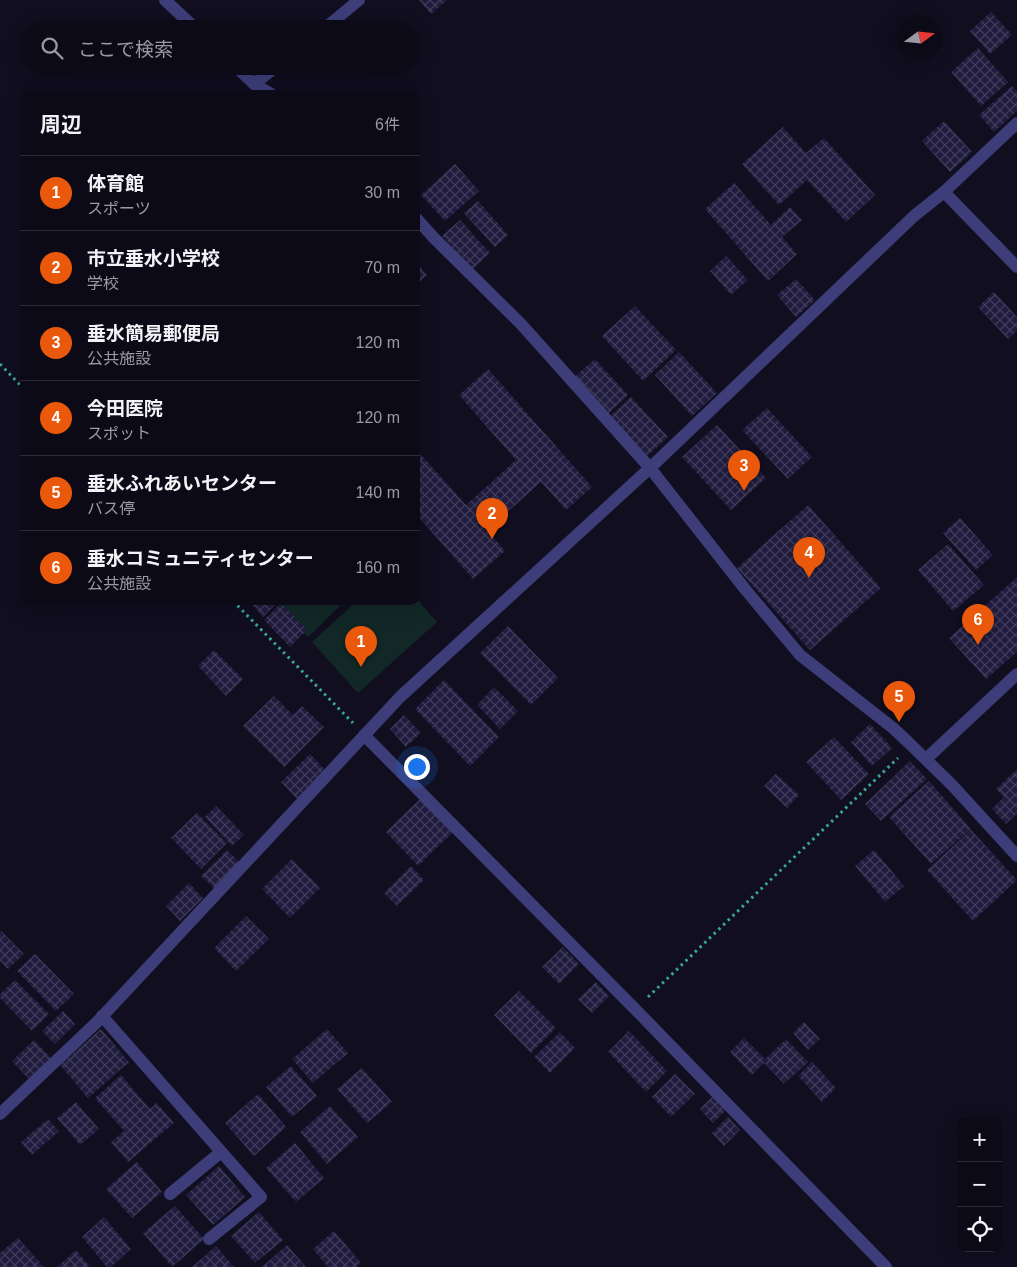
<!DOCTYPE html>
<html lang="ja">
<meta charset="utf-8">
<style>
body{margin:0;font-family:Helvetica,"Noto Sans JP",sans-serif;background:#1a1824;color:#f1f3f6}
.controls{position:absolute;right:15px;bottom:15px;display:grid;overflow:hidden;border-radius:10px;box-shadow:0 5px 20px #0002}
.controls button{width:45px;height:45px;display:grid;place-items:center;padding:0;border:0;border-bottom:1px solid #2c2b36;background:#0c0a17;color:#f1f3f6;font:25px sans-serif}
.compass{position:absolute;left:897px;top:15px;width:45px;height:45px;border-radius:50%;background:#0c0a17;box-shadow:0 5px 20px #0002;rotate:75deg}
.you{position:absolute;left:416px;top:766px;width:18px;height:18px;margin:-12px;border:4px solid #fff;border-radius:50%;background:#1a73e8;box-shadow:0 0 0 8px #1a73e833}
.badge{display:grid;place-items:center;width:32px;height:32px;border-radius:50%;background:#ea580c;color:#fff;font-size:16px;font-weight:700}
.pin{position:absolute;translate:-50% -41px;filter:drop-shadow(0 1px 2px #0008)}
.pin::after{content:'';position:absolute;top:26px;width:18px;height:15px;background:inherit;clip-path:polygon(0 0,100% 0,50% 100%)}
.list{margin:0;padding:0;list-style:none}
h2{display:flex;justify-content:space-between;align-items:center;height:65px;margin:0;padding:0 20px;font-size:21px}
h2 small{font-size:16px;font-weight:400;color:#9a9aa1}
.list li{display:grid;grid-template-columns:32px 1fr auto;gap:15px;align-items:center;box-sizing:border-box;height:75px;padding:0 20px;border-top:1px solid #2c2b36}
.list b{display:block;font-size:19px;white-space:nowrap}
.list p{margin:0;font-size:16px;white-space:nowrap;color:#9a9aa1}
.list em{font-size:16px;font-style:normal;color:#9a9aa1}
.icon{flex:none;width:28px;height:28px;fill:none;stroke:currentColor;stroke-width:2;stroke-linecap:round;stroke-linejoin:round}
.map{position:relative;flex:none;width:1017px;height:1267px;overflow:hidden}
.search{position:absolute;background:#0c0a17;box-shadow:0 5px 20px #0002;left:20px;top:20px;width:400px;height:55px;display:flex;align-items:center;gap:12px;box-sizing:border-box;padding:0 18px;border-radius:28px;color:#9a9aa1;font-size:19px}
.panel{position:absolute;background:#0c0a17;box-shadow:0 5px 20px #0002;left:20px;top:90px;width:400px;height:515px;border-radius:10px}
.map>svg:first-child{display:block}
.grass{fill:#122826}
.building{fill:url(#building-cross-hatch)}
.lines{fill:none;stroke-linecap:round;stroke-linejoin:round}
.path{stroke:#38a79a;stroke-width:3;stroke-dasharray:2.5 4;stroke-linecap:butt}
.street{stroke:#3d3e79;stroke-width:12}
</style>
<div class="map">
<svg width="1017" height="1267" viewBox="0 0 1017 1267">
<defs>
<pattern id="building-cross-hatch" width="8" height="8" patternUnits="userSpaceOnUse" patternTransform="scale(1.25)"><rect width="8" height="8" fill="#211c3e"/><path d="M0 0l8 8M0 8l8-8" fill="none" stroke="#403c5b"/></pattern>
</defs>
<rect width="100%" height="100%" fill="#100e1f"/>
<g class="grass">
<path d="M 416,598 L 437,622 L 358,693 L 312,642 L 357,601 L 416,601 Z"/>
<path d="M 274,601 L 345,601 L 308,637 Z"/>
</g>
<g class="building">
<path d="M 419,0 L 447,0 L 431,14 Z"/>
<path d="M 991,12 L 1012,35 L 990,54 L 970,31 Z"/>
<path d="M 978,48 L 1008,82 L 981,106 L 951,72 Z"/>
<path d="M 1012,86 L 1017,91 L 1017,111 L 994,132 L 979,115 Z"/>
<path d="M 944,121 L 972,152 L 950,172 L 922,141 Z"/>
<path d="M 783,127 L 806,153 L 824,138 L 875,195 L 846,222 L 807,180 L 779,205 L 742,164 Z"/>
<path d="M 455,164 L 479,191 L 445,221 L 421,195 Z"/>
<path d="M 734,183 L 771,225 L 790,207 L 802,220 L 782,237 L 797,254 L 768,281 L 705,209 Z"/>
<path d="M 478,201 L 508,235 L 495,247 L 464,213 Z"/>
<path d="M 460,220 L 490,253 L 472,270 L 442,236 Z"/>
<path d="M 726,256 L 748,280 L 731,295 L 710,271 Z"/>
<path d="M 416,262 L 427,275 L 416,285 Z"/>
<path d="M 796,279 L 815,300 L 796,317 L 777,295 Z"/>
<path d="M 994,292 L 1017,317 L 1017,331 L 1008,339 L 978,307 Z"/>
<path d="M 635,306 L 676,350 L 643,381 L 602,336 Z"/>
<path d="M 679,352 L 717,393 L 692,416 L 655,375 Z"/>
<path d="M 595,359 L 628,395 L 608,414 L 574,377 Z"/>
<path d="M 488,369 L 592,487 L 566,510 L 541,482 L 487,530 L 505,551 L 473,579 L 416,514 L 416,449 L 466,505 L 516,460 L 459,395 Z"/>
<path d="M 631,397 L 668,437 L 645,458 L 608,418 Z"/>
<path d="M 767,408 L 812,457 L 788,479 L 742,430 Z"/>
<path d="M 717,425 L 766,478 L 731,510 L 682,457 Z"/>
<path d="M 808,505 L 881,588 L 810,650 L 737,568 Z"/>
<path d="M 960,518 L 993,555 L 976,570 L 943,533 Z"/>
<path d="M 948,544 L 984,585 L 953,611 L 918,570 Z"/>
<path d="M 1017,577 L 1017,652 L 986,679 L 949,638 Z"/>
<path d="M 249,601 L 279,601 L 263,617 Z"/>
<path d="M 281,603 L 307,630 L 290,647 L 264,620 Z"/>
<path d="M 508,626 L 558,678 L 531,705 L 480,653 Z"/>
<path d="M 214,650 L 243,679 L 226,696 L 198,666 Z"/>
<path d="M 444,680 L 499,737 L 470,766 L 415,709 Z"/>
<path d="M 494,687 L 518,711 L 500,729 L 477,705 Z"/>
<path d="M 274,696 L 293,715 L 302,706 L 324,727 L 284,767 L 243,726 Z"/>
<path d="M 404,715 L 421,733 L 406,747 L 390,729 Z"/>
<path d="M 870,724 L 892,748 L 872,766 L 851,742 Z"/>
<path d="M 834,737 L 869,774 L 841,800 L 806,762 Z"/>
<path d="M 310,754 L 327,772 L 298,800 L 281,782 Z"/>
<path d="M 910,761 L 927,779 L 881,821 L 865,804 Z"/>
<path d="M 1017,769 L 1017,813 L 1006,824 L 992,809 L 1004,797 L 996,789 Z"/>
<path d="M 776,774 L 799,795 L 787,808 L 764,786 Z"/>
<path d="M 929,781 L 971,829 L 931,864 L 889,817 Z"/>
<path d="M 420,799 L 453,832 L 418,866 L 386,832 Z"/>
<path d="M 216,806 L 244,835 L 232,846 L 205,817 Z"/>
<path d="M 197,813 L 227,843 L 201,869 L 171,838 Z"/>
<path d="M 971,830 L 1017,880 L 973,921 L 927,870 Z"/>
<path d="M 227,850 L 240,863 L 214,888 L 201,876 Z"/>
<path d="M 874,850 L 904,886 L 885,902 L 855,866 Z"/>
<path d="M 292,859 L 320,888 L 290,918 L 262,889 Z"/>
<path d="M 411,866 L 424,880 L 397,906 L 384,893 Z"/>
<path d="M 189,883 L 203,898 L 180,921 L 166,906 Z"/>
<path d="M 246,916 L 269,939 L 236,971 L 214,948 Z"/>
<path d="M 1,931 L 24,954 L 8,969 L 0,961 L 0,933 Z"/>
<path d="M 563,947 L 579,964 L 559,984 L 542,967 Z"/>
<path d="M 35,954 L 74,994 L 56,1011 L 17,971 Z"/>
<path d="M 15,980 L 49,1014 L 32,1031 L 0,998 L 0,994 Z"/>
<path d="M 596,982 L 609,996 L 592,1013 L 578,999 Z"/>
<path d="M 519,991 L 556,1028 L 531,1053 L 494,1015 Z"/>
<path d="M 63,1011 L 75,1024 L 55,1044 L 42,1031 Z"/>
<path d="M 804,1022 L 820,1039 L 808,1050 L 793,1033 Z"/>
<path d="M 101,1029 L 129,1062 L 88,1098 L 60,1065 Z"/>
<path d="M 327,1029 L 348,1053 L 313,1083 L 292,1059 Z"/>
<path d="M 629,1031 L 667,1071 L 646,1092 L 608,1052 Z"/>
<path d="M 560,1032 L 575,1048 L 550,1073 L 534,1057 Z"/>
<path d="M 744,1038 L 765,1059 L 786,1039 L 808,1062 L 784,1084 L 764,1063 L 752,1075 L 730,1052 Z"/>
<path d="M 34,1040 L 51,1058 L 29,1079 L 12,1061 Z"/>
<path d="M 812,1062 L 836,1088 L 822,1102 L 798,1076 Z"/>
<path d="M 291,1066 L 317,1096 L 292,1117 L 266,1087 Z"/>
<path d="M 362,1068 L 392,1102 L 367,1123 L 337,1089 Z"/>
<path d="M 675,1074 L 695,1094 L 671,1117 L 652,1097 Z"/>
<path d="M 121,1075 L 150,1109 L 157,1103 L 174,1123 L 128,1162 L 111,1142 L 124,1131 L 95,1098 Z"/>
<path d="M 258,1094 L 286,1127 L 254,1156 L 225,1123 Z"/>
<path d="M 713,1096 L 726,1110 L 713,1123 L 700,1109 Z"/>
<path d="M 76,1102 L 99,1129 L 80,1145 L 57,1118 Z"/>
<path d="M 330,1106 L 358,1137 L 327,1164 L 300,1132 Z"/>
<path d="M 728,1117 L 740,1130 L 724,1146 L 712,1133 Z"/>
<path d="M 48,1119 L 59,1131 L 32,1155 L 21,1142 Z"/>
<path d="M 295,1143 L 324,1178 L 296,1202 L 266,1168 Z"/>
<path d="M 137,1162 L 162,1192 L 132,1218 L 106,1189 Z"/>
<path d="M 219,1166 L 245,1197 L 213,1225 L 186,1195 Z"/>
<path d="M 175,1206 L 204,1239 L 172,1267 L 143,1233 Z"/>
<path d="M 259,1212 L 283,1240 L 255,1263 L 231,1236 Z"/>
<path d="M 104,1217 L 131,1249 L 111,1267 L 107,1267 L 82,1237 Z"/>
<path d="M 334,1231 L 361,1263 L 356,1267 L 328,1267 L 313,1249 Z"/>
<path d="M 18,1238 L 44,1267 L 0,1267 L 0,1253 Z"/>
<path d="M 287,1245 L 306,1267 L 262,1267 Z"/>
<path d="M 216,1246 L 234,1267 L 192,1267 Z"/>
<path d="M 76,1250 L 90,1267 L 57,1267 Z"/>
</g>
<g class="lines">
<g class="path">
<path d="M 0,364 L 24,389"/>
<path d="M 233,601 L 353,723"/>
<path d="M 648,997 L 898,758"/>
</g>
<g class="street">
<path d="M 165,0 L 196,29"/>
<path d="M 324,29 L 359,0"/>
<path d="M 235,66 L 254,84 L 271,94"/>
<path d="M 254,84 L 277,66"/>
<path d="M 944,192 L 1017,267"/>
<path d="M 416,218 L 434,238 L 521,324 L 650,468 L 745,589 L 800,655 L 893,728 L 908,742 L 952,785 L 1017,856"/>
<path d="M 364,735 L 635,1009 L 886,1267"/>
<path d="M 926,759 L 1017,674"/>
<path d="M 102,1016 L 261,1197 L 209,1239"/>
<path d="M 0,1114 L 97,1022 L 400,697 L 650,468 L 914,216 L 944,192 L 1017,123"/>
<path d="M 170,1194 L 221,1152"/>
</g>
</g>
</svg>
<div class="controls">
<button>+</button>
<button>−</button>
<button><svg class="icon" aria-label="locate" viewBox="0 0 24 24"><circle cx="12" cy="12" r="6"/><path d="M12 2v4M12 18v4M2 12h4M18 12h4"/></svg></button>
</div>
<svg class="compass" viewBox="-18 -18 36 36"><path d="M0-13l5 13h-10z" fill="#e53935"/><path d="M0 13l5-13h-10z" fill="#9a9aa1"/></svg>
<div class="you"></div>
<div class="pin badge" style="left:361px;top:667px">1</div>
<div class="pin badge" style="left:492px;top:539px">2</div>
<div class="pin badge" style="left:744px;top:491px">3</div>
<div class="pin badge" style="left:809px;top:578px">4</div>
<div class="pin badge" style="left:899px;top:722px">5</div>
<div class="pin badge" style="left:978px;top:645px">6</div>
<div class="search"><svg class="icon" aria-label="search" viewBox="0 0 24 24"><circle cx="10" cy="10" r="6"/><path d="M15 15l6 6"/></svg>ここで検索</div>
<section class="panel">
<h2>周辺<small>6件</small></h2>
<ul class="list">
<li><span class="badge">1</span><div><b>体育館</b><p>スポーツ</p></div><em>30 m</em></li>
<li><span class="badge">2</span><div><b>市立垂水小学校</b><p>学校</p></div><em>70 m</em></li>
<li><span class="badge">3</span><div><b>垂水簡易郵便局</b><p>公共施設</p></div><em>120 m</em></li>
<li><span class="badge">4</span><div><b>今田医院</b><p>スポット</p></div><em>120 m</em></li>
<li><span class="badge">5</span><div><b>垂水ふれあいセンター</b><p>バス停</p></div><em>140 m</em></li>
<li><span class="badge">6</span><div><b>垂水コミュニティセンター</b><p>公共施設</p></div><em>160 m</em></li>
</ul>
</section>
</div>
